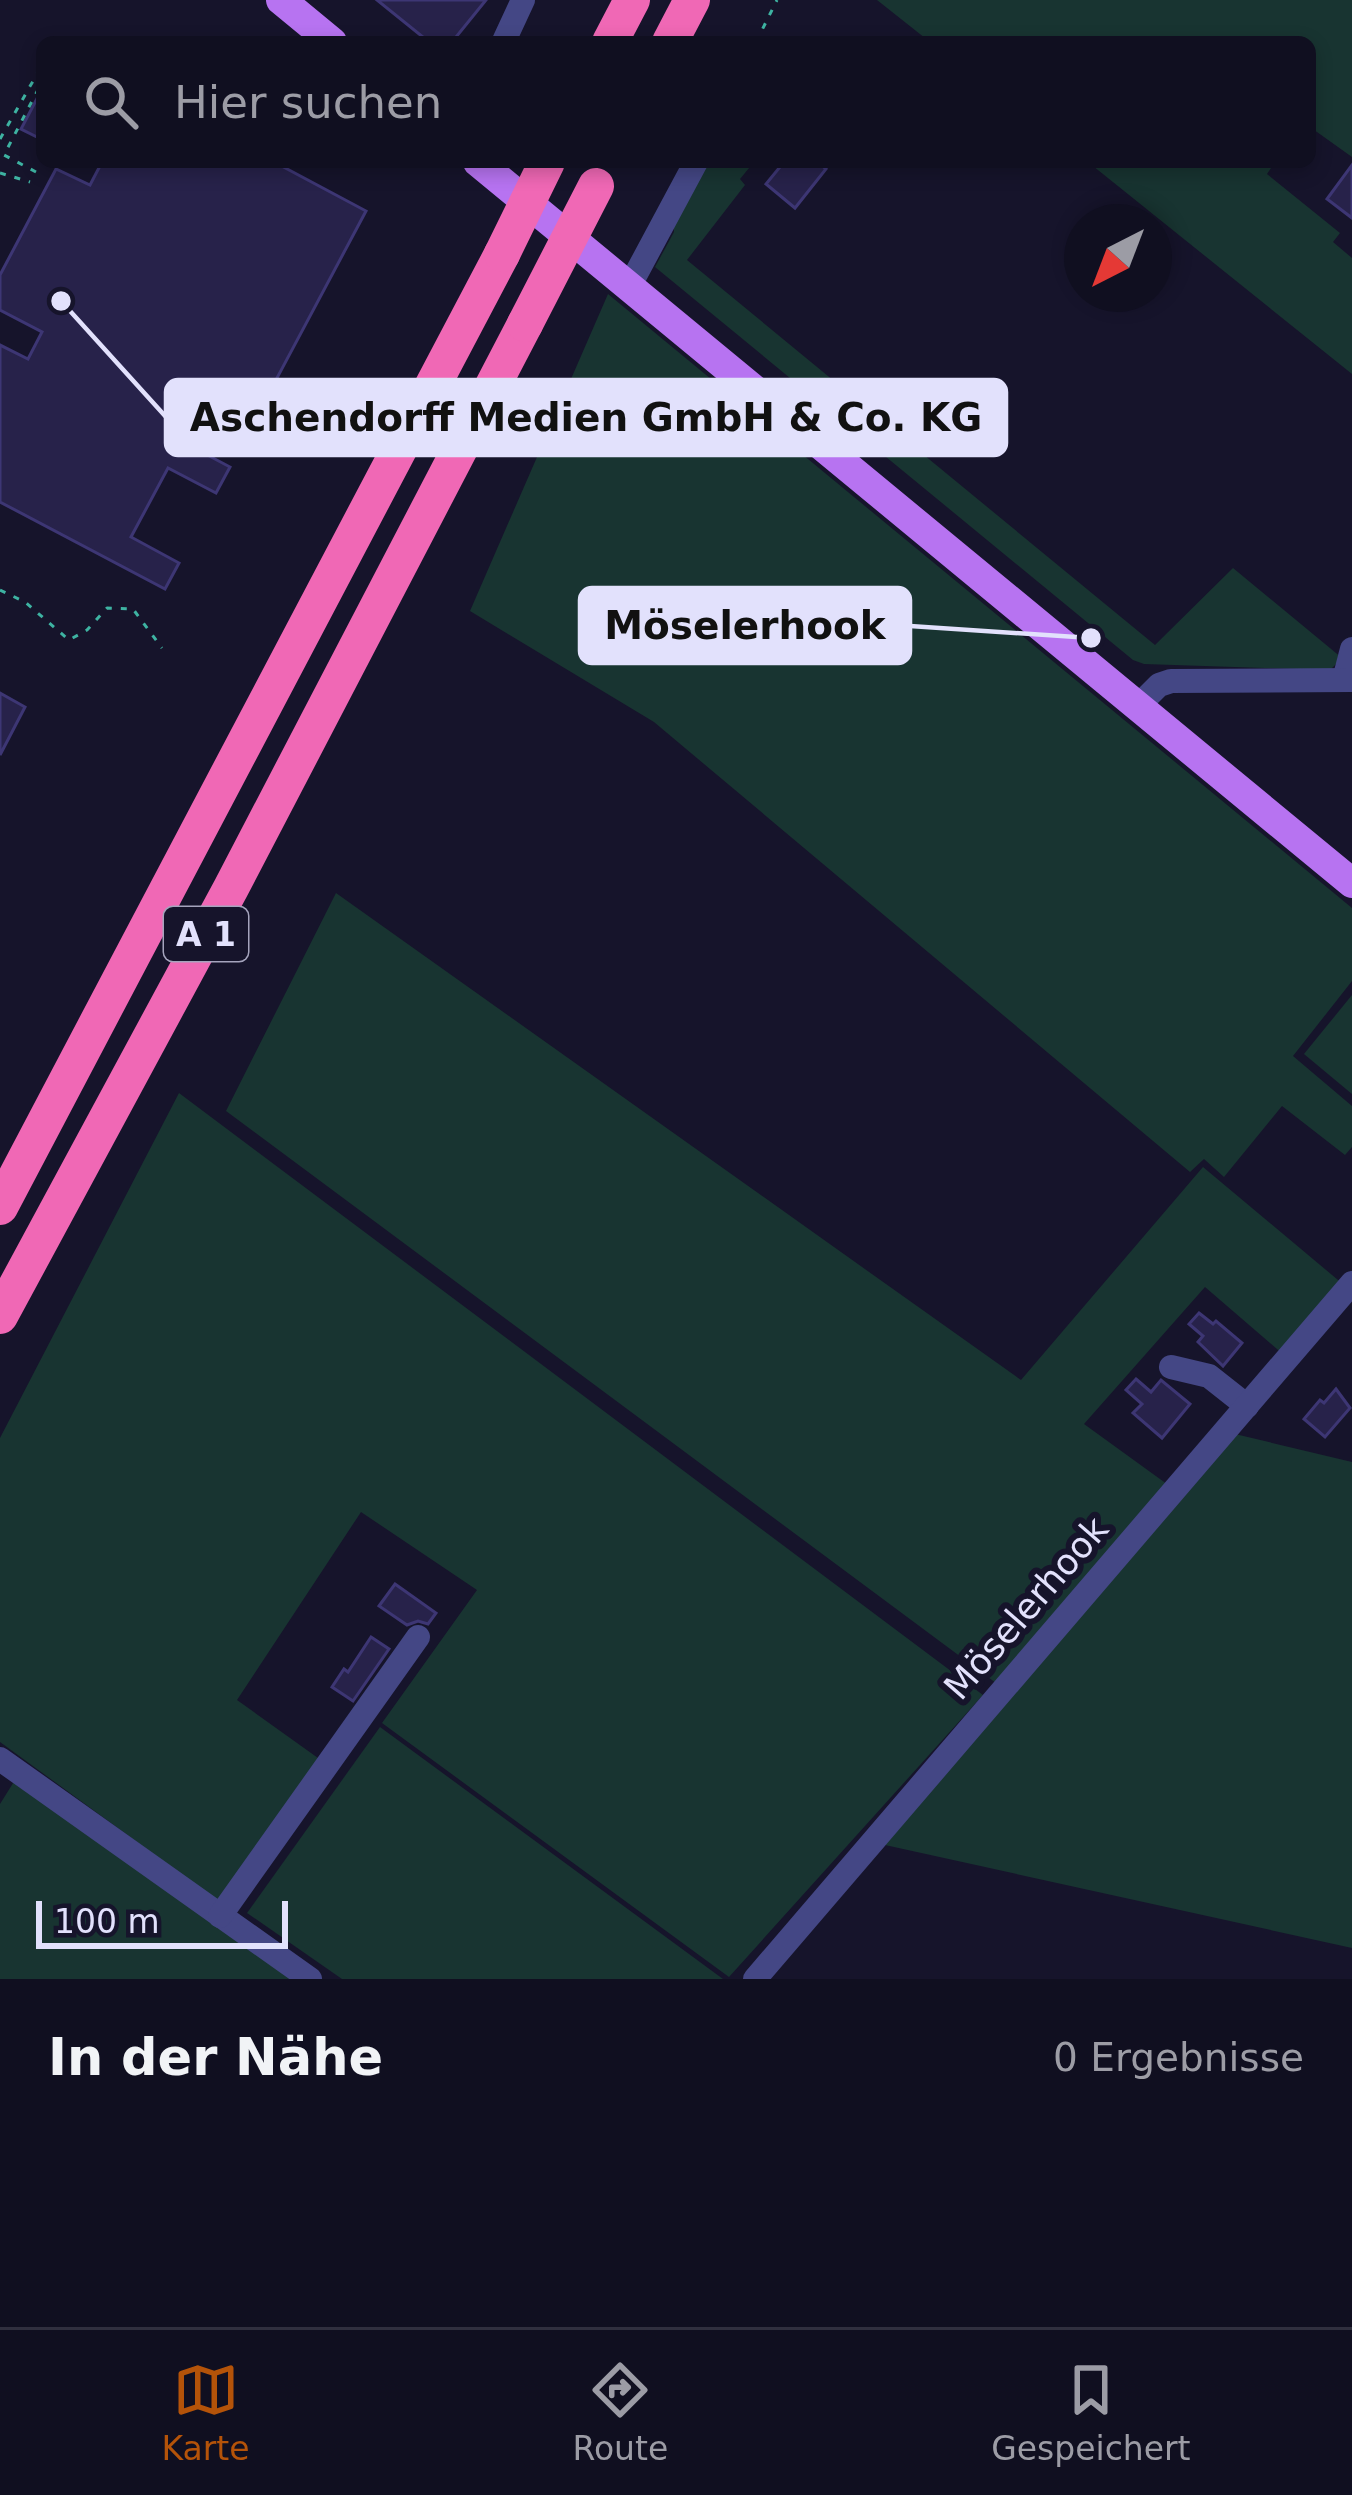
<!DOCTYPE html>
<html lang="de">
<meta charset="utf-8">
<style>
body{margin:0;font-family:"DejaVu Sans",sans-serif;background:#1e1d2d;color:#f1f3f6}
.compass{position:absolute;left:1064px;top:204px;width:108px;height:108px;border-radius:50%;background:#100f20;box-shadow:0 6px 18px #0003;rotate:222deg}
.scale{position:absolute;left:36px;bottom:30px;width:252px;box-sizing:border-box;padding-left:12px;border:6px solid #e2e1fc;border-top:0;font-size:33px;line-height:42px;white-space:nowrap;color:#e2e1fc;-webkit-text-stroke:9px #16142b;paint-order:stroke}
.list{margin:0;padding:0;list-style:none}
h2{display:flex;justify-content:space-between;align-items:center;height:156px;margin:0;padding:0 48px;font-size:51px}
h2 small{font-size:39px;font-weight:400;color:#9c9ca5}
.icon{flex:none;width:66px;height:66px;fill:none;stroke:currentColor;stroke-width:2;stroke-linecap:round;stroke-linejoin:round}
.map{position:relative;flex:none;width:1352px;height:1979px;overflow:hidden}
.search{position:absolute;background:#100f20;box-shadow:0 6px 18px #0003;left:36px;right:36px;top:36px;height:132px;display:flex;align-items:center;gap:30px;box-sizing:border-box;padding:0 42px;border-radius:18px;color:#9c9ca5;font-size:45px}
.sheet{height:348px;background:#100f20}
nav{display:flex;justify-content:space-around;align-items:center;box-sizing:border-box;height:168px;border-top:3px solid #302f3e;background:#100f20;font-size:33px;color:#9c9ca5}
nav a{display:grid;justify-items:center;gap:6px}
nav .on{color:#b45309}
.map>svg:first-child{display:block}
.green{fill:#183431}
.building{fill:#27224a;stroke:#3d3674;stroke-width:3}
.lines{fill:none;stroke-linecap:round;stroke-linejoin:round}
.path{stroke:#3eb3a2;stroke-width:3;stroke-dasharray:6 9;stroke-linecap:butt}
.minor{stroke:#444785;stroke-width:24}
.major{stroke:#b773f1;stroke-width:30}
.highway{stroke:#f068b5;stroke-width:36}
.highway-bridge{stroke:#f068b5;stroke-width:36}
.labels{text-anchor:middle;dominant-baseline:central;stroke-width:12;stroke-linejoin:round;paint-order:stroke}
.shield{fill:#16142b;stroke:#a5a4bd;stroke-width:3}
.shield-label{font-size:33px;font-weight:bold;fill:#e2e1fc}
.street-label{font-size:36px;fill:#e2e1fc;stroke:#16142b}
.leader{fill:none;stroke:#e2e1fc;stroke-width:4.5}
.callout-dot{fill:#e2e1fc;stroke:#16142b;stroke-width:4.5}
.callout{fill:#e2e1fc;stroke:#e2e1fc;stroke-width:4.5}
.callout-label{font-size:39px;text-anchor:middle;font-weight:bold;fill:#111}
</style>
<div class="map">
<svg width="1352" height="1979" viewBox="0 0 1352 1979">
<rect width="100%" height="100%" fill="#16142b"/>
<g class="green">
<path d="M 877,0 L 1352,0 L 1352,157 L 1310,127 L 1310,42 L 930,42 Z"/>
<path d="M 700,162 L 754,162 L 740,179 L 745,185 L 687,260 L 1155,645 L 1233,568 L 1342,658 L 1330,670 L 1144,664 L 1133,660 L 655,267 L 674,232 L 673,215 Z"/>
<path d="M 1088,162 L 1275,162 L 1267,174 L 1340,233 L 1333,242 L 1352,258 L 1352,374 Z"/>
<path d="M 608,294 L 1352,908 L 1352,981 L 1293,1056 L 1352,1106 L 1352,1147 L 1345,1155 L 1282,1106 L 1224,1177 L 1204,1159 L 1190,1172 L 654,722 L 470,611 Z"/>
<path d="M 336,893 L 1021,1380 L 1203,1167 L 1344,1285 L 1284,1355 L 1205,1287 L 1084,1424 L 1171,1487 L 1000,1686 L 226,1111 Z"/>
<path d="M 1352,995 L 1352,1094 L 1304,1054 Z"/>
<path d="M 179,1093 L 983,1695 L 729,1977 L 382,1723 L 477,1590 L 361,1512 L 237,1700 L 325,1763 L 222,1904 L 0,1742 L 0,1438 Z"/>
<path d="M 1235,1434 L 1352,1462 L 1352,1948 L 885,1845 Z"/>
<path d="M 380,1727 L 723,1979 L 342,1979 L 247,1913 Z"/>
<path d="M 15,1780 L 297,1979 L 0,1979 L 0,1804 Z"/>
</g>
<g class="building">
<path d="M 377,0 L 486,0 L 452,42 L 429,42 Z"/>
<path d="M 42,89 L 42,127 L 37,137 L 21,129 Z"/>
<path d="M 102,162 L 274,162 L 366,211 L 245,438 L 197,412 L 181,441 L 230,467 L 216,493 L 168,468 L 131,537 L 179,563 L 165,589 L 0,502 L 0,345 L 28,359 L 42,332 L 0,310 L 0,275 L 56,169 L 90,185 Z"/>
<path d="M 784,162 L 818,162 L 826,169 L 795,208 L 766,184 Z"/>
<path d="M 1352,165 L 1352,218 L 1327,199 Z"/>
<path d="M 0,693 L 25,707 L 0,755 Z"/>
<path d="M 1199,1313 L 1213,1324 L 1216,1321 L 1242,1343 L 1223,1366 L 1198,1342 L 1203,1336 L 1189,1324 Z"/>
<path d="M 1136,1379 L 1151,1392 L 1161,1380 L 1190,1404 L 1162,1438 L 1133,1413 L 1142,1404 L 1126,1390 Z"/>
<path d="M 1336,1389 L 1350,1408 L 1325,1437 L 1304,1419 L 1320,1400 L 1324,1403 Z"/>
<path d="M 395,1584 L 436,1613 L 428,1624 L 418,1621 L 407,1625 L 379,1606 Z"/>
<path d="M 371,1637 L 389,1649 L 353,1701 L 332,1687 L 344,1669 L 348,1672 Z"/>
</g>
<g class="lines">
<g class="path">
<path d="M 756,42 L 777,0"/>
<path d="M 0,139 L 41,67"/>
<path d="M 36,172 L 4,155 L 42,82"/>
<path d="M 0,173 L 30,182"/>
<path d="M 0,590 L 25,602 L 69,640 L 87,630 L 107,608 L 133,609 L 162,648"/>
</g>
<g class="minor">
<path d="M 504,41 L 523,0"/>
<path d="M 629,287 L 696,162"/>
<path d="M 1344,680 L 1352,649"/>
<path d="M 1138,706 L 1159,685 L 1171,681 L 1352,680"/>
<path d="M 1171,1367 L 1209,1376 L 1247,1406"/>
<path d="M 0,1759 L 310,1979"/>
<path d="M 220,1916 L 418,1637"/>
<path d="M 755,1979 L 1352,1283"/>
</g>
<g class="major">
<path d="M 281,0 L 332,42"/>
<path d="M 478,162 L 1352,883"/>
</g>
<g class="highway">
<path d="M 610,42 L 632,0"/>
<path d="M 670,42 L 692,0"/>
<path d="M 0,1207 L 502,254"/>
<path d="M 0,1316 L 231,888 L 525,324"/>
</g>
<g class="highway-bridge">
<path d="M 502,254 L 547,162"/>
<path d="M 525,324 L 596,186"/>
</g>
</g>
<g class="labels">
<rect class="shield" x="164" y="907" width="84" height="54" rx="9"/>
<g class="shield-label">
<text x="206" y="934">A 1</text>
</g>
<g class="street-label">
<text transform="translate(1026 1608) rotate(-49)">Möselerhook</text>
</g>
</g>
<path class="leader" d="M61 301L166 417M1091 638L910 626"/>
<g class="callout-dot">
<circle cx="61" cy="301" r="12"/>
<circle cx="1091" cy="638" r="12"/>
</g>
<g class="callout">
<rect x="166" y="380" width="840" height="75" rx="12"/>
<rect x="580" y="588" width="330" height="75" rx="12"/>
</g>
<g class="callout-label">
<text x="586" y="431">Aschendorff Medien GmbH &amp; Co. KG</text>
<text x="745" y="639">Möselerhook</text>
</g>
</svg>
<svg class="compass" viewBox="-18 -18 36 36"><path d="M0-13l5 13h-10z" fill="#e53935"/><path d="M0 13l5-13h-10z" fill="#9c9ca5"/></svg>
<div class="scale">100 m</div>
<div class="search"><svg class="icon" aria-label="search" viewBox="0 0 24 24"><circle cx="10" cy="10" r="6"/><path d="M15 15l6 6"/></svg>Hier suchen</div>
</div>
<section class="sheet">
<h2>In der Nähe<small>0 Ergebnisse</small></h2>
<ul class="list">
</ul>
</section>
<nav>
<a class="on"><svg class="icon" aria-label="map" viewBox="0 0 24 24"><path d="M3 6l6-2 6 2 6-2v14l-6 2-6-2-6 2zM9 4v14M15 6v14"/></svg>Karte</a>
<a><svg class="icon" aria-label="directions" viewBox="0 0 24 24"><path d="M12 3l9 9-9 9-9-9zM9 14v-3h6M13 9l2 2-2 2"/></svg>Route</a>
<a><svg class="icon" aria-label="saved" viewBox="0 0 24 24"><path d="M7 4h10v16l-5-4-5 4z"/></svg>Gespeichert</a>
</nav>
